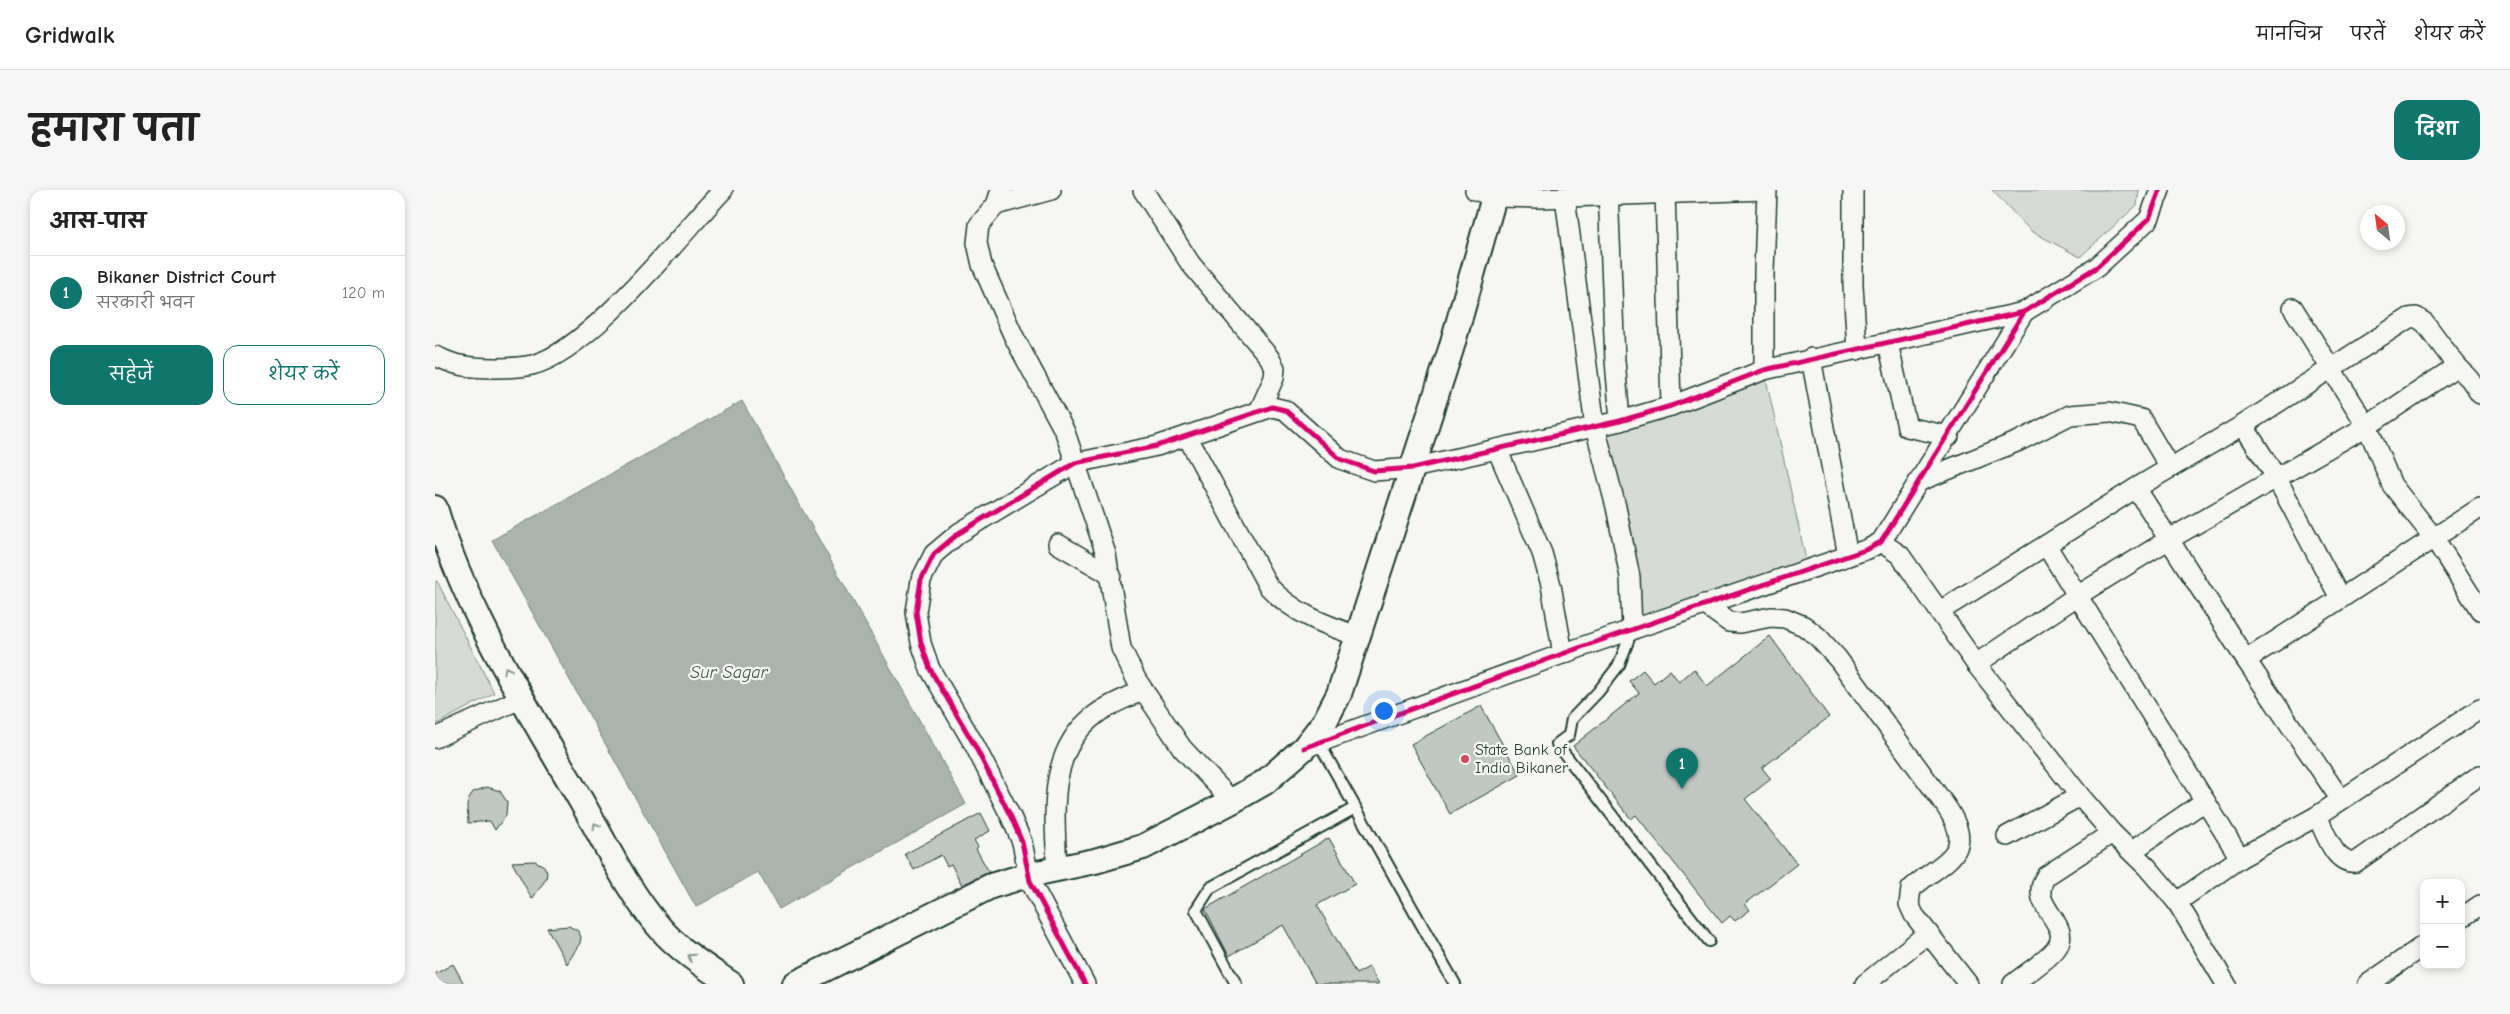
<!DOCTYPE html>
<html lang="hi">
<meta charset="utf-8">
<style>
body{margin:0;font-family:"Comic Neue","Playpen Sans Deva",sans-serif;background:#f6f6f6;color:#222}
.controls{position:absolute;right:15px;bottom:15px;display:grid;overflow:hidden;border-radius:10px;box-shadow:0 2px 8px #0003}
.controls button{width:45px;height:45px;display:grid;place-items:center;padding:0;border:0;border-bottom:1px solid #e0e0e0;background:#fff;color:#222;font:25px sans-serif}
.compass{position:absolute;left:1925px;top:15px;width:45px;height:45px;border-radius:50%;background:#fff;box-shadow:0 2px 8px #0003;rotate:331deg}
.you{position:absolute;left:948px;top:520px;width:18px;height:18px;margin:-12px;border:4px solid #fff;border-radius:50%;background:#1a73e8;box-shadow:0 0 0 8px #1a73e833}
.badge{display:grid;place-items:center;width:32px;height:32px;border-radius:50%;background:#0f766e;color:#fff;font-size:16px;font-weight:700}
.pin{position:absolute;translate:-50% -41px;filter:drop-shadow(0 1px 2px #0008)}
.pin::after{content:'';position:absolute;top:26px;width:18px;height:15px;background:inherit;clip-path:polygon(0 0,100% 0,50% 100%)}
.list{margin:0;padding:0;list-style:none}
h2{display:flex;justify-content:space-between;align-items:center;height:65px;margin:0;padding:0 20px;font-size:21px}
h2 small{font-size:16px;font-weight:400;color:#767676}
.list li{display:grid;grid-template-columns:32px 1fr auto;gap:15px;align-items:center;box-sizing:border-box;height:75px;padding:0 20px;border-top:1px solid #e0e0e0}
.list b{display:block;font-size:19px;white-space:nowrap}
.list p{margin:0;font-size:16px;white-space:nowrap;color:#767676}
.list em{font-size:16px;font-style:normal;color:#767676}
.actions{display:flex;gap:10px;padding:15px 20px}
.actions a{flex:1;padding:11px 0;border:1px solid #0f766e;border-radius:15px;text-align:center;font-size:18px;color:#0f766e}
.actions .main{background:#0f766e;color:#fff}
.map{position:relative;flex:none;width:2045px;height:794px;overflow:hidden;border-radius:15px}
header{display:flex;align-items:center;gap:30px;box-sizing:border-box;height:70px;padding:0 25px;background:#fff;border-bottom:1px solid #e0e0e0}
header strong{font-size:24px}
nav{display:flex;gap:28px;margin-inline-start:auto;font-size:18px}
.intro{display:flex;align-items:center;justify-content:space-between;box-sizing:border-box;height:120px;padding:0 30px}
h1{margin:0;font-size:35px}
.button{padding:12px 22px;border-radius:15px;background:#0f766e;color:#fff;font-size:18px;font-weight:700}
main{display:flex;gap:30px;padding:0 30px}
aside{flex:1;background:#fff;border-radius:15px;box-shadow:0 2px 8px #0003}
.map>svg:first-child{display:block}
.green{fill:#d6dbd6;stroke:#7a8c85}
.water{fill:#aab3ae;stroke:#72847d}
.building{fill:#c1c8c3;stroke:#1f3d34}
.lines{fill:none;stroke-linecap:round;stroke-linejoin:round}
.service-casing{stroke:#1f3d34;stroke-width:14}
.minor-casing{stroke:#1f3d34;stroke-width:22}
.tertiary-casing{stroke:#1f3d34;stroke-width:28}
.service{stroke:#f6f6f2;stroke-width:10}
.minor{stroke:#f6f6f2;stroke-width:19}
.tertiary{stroke:#f6f6f2;stroke-width:24}
.cycleway-casing{stroke:#f6f6f2;stroke-width:8}
.cycleway{stroke:#d6006c;stroke-width:5}
.oneway{stroke:#8a9a93}
.poi-dot{fill:#d1495b;stroke:#f6f6f2;stroke-width:2}
.labels{text-anchor:middle;dominant-baseline:central;stroke-width:4.5;stroke-linejoin:round;paint-order:stroke}
.poi-label{font-size:16px;fill:#1f3d34;stroke:#f6f6f2;text-anchor:start}
.water-label{font-size:18px;font-style:italic;fill:#425a52;stroke:#f6f6f2}
</style>
<header>
<strong>Gridwalk</strong>
<nav><a>मानचित्र</a><a>परतें</a><a>शेयर करें</a></nav>
</header>
<div class="intro"><h1>हमारा पता</h1><a class="button">दिशा</a></div>
<main>
<aside>
<h2>आस-पास<small></small></h2>
<ul class="list">
<li><span class="badge">1</span><div><b>Bikaner District Court</b><p>सरकारी भवन</p></div><em>120 m</em></li>
</ul>
<div class="actions"><a class="main">सहेजें</a><a>शेयर करें</a></div>
</aside>
<div class="map">
<svg width="2045" height="794" viewBox="0 0 2045 794">
<rect width="100%" height="100%" fill="#f6f6f2"/>
<filter id="ink" filterUnits="userSpaceOnUse"><feTurbulence type="fractalNoise" baseFrequency=".02" numOctaves="2"/><feDisplacementMap in="SourceGraphic" scale="10" xChannelSelector="R" yChannelSelector="G"/><feConvolveMatrix kernelMatrix="1 2 1 2 8 2 1 2 1" color-interpolation-filters="sRGB"/></filter>
<g filter="url(#ink)">
<g class="green">
<path d="M 1557,0 L 1704,0 L 1702,15 L 1645,67 L 1596,41 Z"/>
<path d="M 1329,180 L 1373,379 L 1197,440 L 1160,237 Z"/>
<path d="M 2,391 L 59,503 L 0,535 L 0,392 Z"/>
</g>
<path class="water" d="M 307,211 L 531,614 L 344,719 L 323,682 L 261,717 L 57,350 Z"/>
<g class="building">
<path d="M 1335,446 L 1394,527 L 1327,578 L 1336,589 L 1310,609 L 1362,674 L 1310,714 L 1315,720 L 1300,731 L 1295,726 L 1287,733 L 1201,625 L 1196,629 L 1138,556 L 1204,503 L 1194,491 L 1208,480 L 1219,493 L 1235,480 L 1244,492 L 1259,479 L 1272,496 Z"/>
<path d="M 1046,516 L 1085,585 L 1015,624 L 976,554 Z"/>
<path d="M 52,597 L 65,601 L 72,612 L 71,625 L 60,640 L 55,631 L 33,633 L 32,615 L 34,608 L 38,602 Z"/>
<path d="M 546,623 L 555,641 L 539,650 L 543,657 L 541,659 L 554,682 L 527,695 L 516,674 L 512,676 L 506,665 L 479,680 L 470,664 Z"/>
<path d="M 894,648 L 920,694 L 882,715 L 921,784 L 934,777 L 944,794 L 881,794 L 848,735 L 794,766 L 770,719 Z"/>
<path d="M 100,671 L 109,676 L 112,682 L 111,689 L 97,709 L 77,672 Z"/>
<path d="M 134,736 L 143,741 L 146,747 L 145,753 L 132,774 L 112,738 Z"/>
<path d="M 18,774 L 29,794 L 0,794 L 0,784 Z"/>
</g>
<g class="lines">
<g class="service-casing">
<g id="service">
<path d="M 1197,440 L 1184,475 L 1163,502 L 1137,529 L 1134,545 L 1122,554 L 1274,751"/>
<path d="M 884,553 L 1020,794"/>
<path d="M 801,794 L 761,720 L 775,698 L 920,618"/>
</g>
</g>
<g class="minor-casing">
<g id="minor">
<path d="M 566,0 L 561,15 L 544,35 L 542,53 L 547,75 L 579,147 L 630,242 L 671,364 L 686,458 L 701,489 L 747,558 L 797,611"/>
<path d="M 708,0 L 755,73 L 834,167 L 840,178 L 839,188 L 825,219"/>
<path d="M 1040,0 L 1059,7 L 1105,8 L 1330,0"/>
<path d="M 1173,0 L 1180,170 L 1185,231"/>
<path d="M 1230,0 L 1236,216"/>
<path d="M 1418,0 L 1418,95 L 1422,160"/>
<path d="M 1130,7 L 1160,237 L 1181,317 L 1195,387 L 1197,440"/>
<path d="M 561,15 L 616,0"/>
<path d="M 1858,118 L 1932,236 L 1957,295 L 1999,348 L 2045,420"/>
<path d="M 1453,153 L 1472,237 L 1514,246"/>
<path d="M 0,166 C 8,169 17,174 25,175 C 42,179 79,179 97,175 C 155,161 245,45 288,0"/>
<path d="M 1376,168 L 1413,366"/>
<path d="M 2022,176 L 1990,133 L 1981,127 L 1974,128 L 1808,235 L 1701,298 L 1811,470 L 2045,318"/>
<path d="M 1329,180 L 1329,81 L 1332,0"/>
<path d="M 1808,235 L 1841,287 L 1905,408"/>
<path d="M 752,246 L 833,396 C 858,423 888,434 922,446"/>
<path d="M 1062,259 L 1107,363 L 1116,395 L 1128,464"/>
<path d="M 1485,291 L 1584,251 L 1635,225 L 1674,222 L 1706,229 L 1735,278"/>
<path d="M 1446,352 L 1465,365 L 1541,474 L 1645,606 L 1677,643 L 1712,677 L 1742,712 L 1791,794"/>
<path d="M 623,354 L 676,385"/>
<path d="M 1269,414 L 1294,432 L 1305,433 L 1336,427 L 1350,428 L 1369,436 L 1383,447 L 1403,469 L 1510,615 C 1544,664 1509,669 1476,699 L 1474,714 L 1479,725 L 1533,794"/>
<path d="M 1505,421 L 1611,355"/>
<path d="M 1811,470 L 1906,610"/>
<path d="M 1541,474 L 1642,406 L 1733,350 L 1932,236 L 2022,176 L 2035,189 L 2045,204"/>
<path d="M 0,548 L 87,508"/>
<path d="M 869,558 L 1152,455 L 1433,359 L 1446,352 L 1589,122"/>
<path d="M 1770,611 L 1805,668 L 1882,626 L 2045,519"/>
<path d="M 1882,626 C 1891,643 1899,675 1921,672 L 2045,585"/>
<path d="M 1572,646 L 1645,606"/>
<path d="M 1697,661 L 1770,611 L 1611,355 L 1701,298"/>
<path d="M 622,679 C 620,625 611,562 660,525 C 674,514 692,508 708,500"/>
<path d="M 1742,712 L 1805,668"/>
<path d="M 2026,728 L 2045,715"/>
<path d="M 650,794 L 595,691 L 587,652 L 576,627 L 540,556 L 495,479 L 486,453 L 481,422 L 486,390 L 499,364 L 524,343 L 640,273 L 722,256 L 837,217 L 850,220 L 905,269 L 939,281 L 978,278 L 1185,231 L 1236,216 L 1329,180 L 1589,122 L 1662,77 L 1714,29 L 1725,0"/>
<path d="M 1430,794 L 1493,743"/>
<path d="M 1578,794 C 1591,783 1609,773 1620,760 C 1642,734 1590,717 1611,686 L 1677,643"/>
<path d="M 1933,794 L 1989,755"/>
</g>
</g>
<g class="tertiary-casing">
<g id="tertiary">
<path d="M 0,318 C 30,420 92,517 145,609 C 170,652 192,701 225,738 C 245,761 271,777 296,794"/>
<path d="M 360,794 L 556,696 L 593,685 L 660,671 L 708,657 L 797,611 L 830,592 L 869,558 L 890,531 L 904,504 L 1016,159 L 1061,0"/>
</g>
</g>
<use href="#service" class="service"/>
<use href="#minor" class="minor"/>
<use href="#tertiary" class="tertiary"/>
<g class="cycleway-casing">
<g id="cycleway">
<path d="M 869,558 L 1152,455 L 1433,359 L 1446,352 L 1589,122"/>
<path d="M 650,794 L 595,691 L 587,652 L 576,627 L 540,556 L 495,479 L 486,453 L 481,422 L 486,390 L 499,364 L 524,343 L 640,273 L 722,256 L 837,217 L 850,220 L 905,269 L 939,281 L 978,278 L 1185,231 L 1236,216 L 1329,180 L 1589,122 L 1662,77 L 1714,29 L 1725,0"/>
</g>
</g>
<use href="#cycleway" class="cycleway"/>
</g>
<defs><path id="oneway-chevron" d="M-2-3.5L2.5 0L-2 3.5" fill="none" stroke-width="1.6" stroke-linecap="round" stroke-linejoin="round" transform="scale(1.25)"/></defs>
<g class="oneway">
<use href="#oneway-chevron" transform="translate(72 480) rotate(-118)"/>
<use href="#oneway-chevron" transform="translate(161 636) rotate(-120)"/>
<use href="#oneway-chevron" transform="translate(256 767) rotate(-146)"/>
</g>
</g>
<circle class="poi-dot" cx="1030" cy="569" r="5"/>
<g class="labels">
<g class="poi-label">
<text x="1040" y="560">State Bank of<tspan x="1040" dy="18">India Bikaner</tspan></text>
</g>
<g class="water-label">
<text x="294" y="482">Sur Sagar</text>
</g>
</g>
</svg>
<div class="controls">
<button>+</button>
<button>−</button>
</div>
<svg class="compass" viewBox="-18 -18 36 36"><path d="M0-13l5 13h-10z" fill="#e53935"/><path d="M0 13l5-13h-10z" fill="#767676"/></svg>
<div class="you"></div>
<div class="pin badge" style="left:1247px;top:599px">1</div>
</div>
</main>
